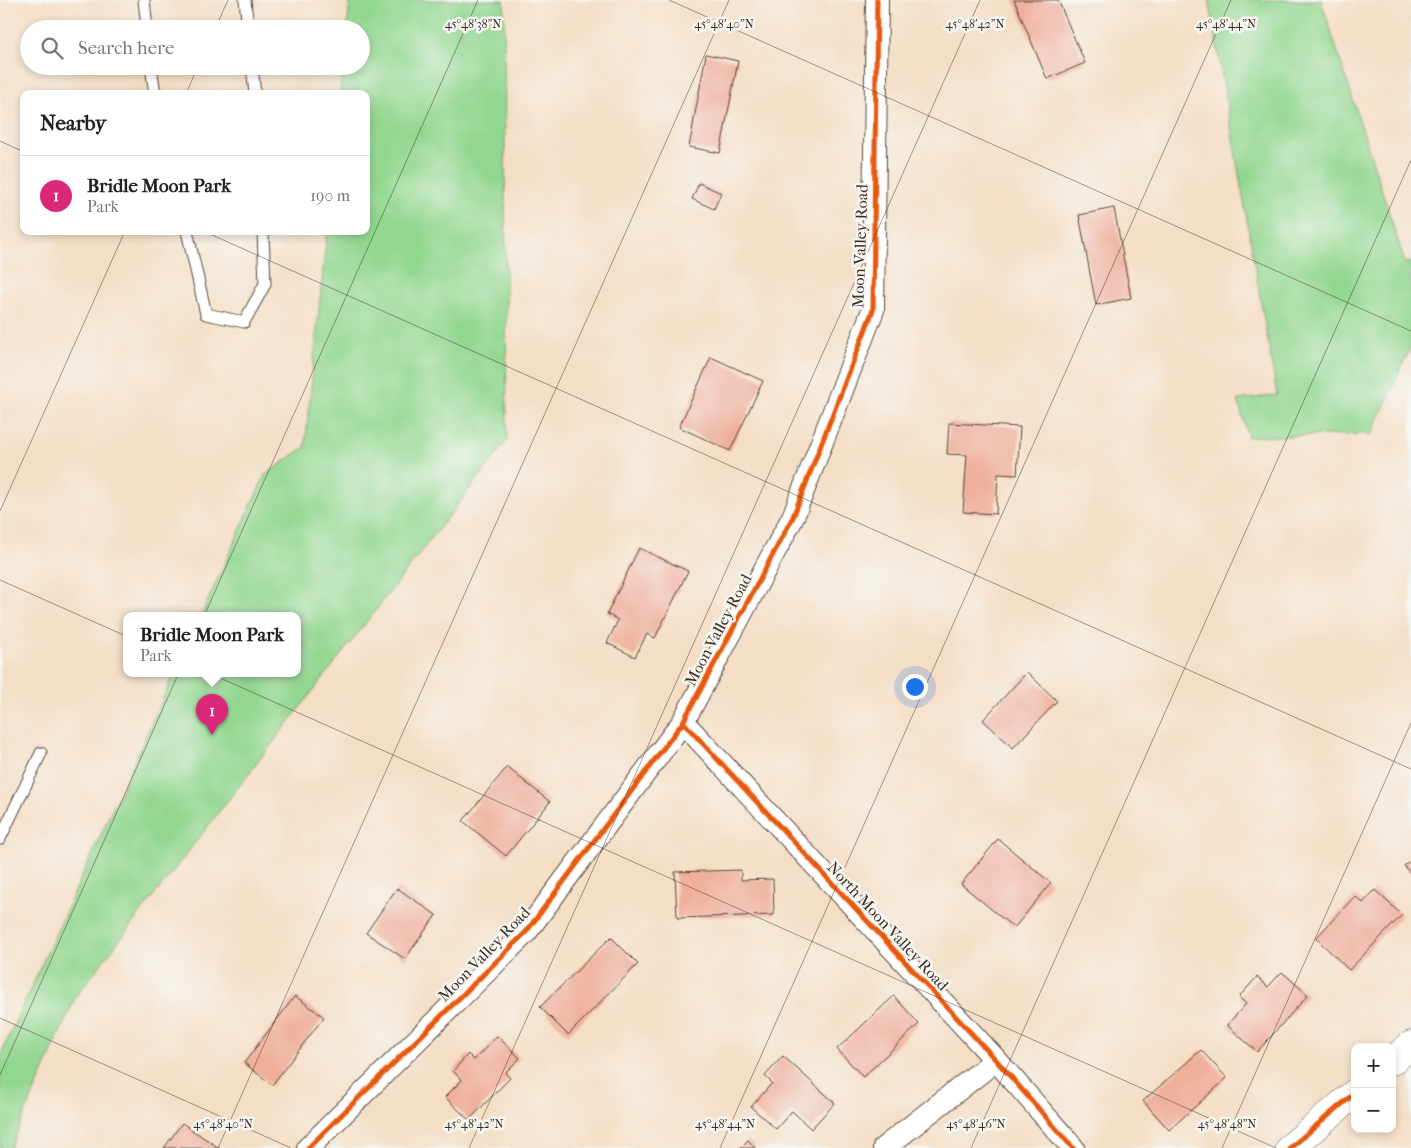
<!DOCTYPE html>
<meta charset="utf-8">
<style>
body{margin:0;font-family:"IM FELL French Canon",serif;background:#f6f6f6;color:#222}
.controls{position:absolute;right:15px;bottom:15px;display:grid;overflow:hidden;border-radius:10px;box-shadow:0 2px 8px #0003}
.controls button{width:45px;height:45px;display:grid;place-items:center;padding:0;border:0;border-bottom:1px solid #e0e0e0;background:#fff;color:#222;font:25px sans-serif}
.you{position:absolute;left:914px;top:686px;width:18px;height:18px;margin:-12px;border:4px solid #fff;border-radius:50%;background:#1a73e8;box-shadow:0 0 0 8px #1a73e833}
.badge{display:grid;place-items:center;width:32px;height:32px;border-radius:50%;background:#db2777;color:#fff;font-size:16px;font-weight:700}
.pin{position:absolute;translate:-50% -41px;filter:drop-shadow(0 1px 2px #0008)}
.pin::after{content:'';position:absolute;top:26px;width:18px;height:15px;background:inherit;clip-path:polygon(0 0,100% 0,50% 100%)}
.popup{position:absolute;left:123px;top:612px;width:178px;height:65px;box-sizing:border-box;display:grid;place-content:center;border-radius:10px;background:#fff;filter:drop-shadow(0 1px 4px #0005);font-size:16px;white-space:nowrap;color:#767676}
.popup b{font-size:19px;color:#222}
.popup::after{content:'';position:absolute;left:50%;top:100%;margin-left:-10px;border:10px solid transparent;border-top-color:#fff}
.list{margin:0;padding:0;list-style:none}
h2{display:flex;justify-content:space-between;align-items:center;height:65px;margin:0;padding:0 20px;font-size:21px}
h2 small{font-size:16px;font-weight:400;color:#767676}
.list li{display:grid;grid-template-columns:32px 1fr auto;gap:15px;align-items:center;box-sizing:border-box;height:80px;padding:0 20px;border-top:1px solid #e0e0e0}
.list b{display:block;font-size:19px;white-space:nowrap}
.list p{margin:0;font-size:16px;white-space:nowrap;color:#767676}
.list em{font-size:16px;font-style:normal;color:#767676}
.icon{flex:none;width:28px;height:28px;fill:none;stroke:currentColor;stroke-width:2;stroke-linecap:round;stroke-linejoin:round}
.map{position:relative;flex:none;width:1411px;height:1148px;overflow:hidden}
.search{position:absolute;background:#fff;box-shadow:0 2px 8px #0003;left:20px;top:20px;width:350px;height:55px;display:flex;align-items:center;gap:12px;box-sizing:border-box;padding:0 18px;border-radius:28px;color:#767676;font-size:19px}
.panel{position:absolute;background:#fff;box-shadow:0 2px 8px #0003;left:20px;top:90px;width:350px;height:145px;border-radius:10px}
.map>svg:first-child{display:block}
.green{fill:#92d790;stroke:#668057}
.building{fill:#efaf9b}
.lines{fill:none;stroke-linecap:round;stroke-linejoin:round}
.service-casing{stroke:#574537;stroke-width:13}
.minor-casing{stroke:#574537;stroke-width:24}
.tertiary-casing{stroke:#574537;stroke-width:29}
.service{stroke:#fff;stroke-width:11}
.minor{stroke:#fff;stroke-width:22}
.tertiary{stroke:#fff;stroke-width:28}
.cycleway-casing{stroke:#f6f6f2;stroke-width:8}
.cycleway{stroke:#e8590c;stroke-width:5}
.ticks{fill:none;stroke:#3b2a1e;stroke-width:1;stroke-opacity:0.45}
.labels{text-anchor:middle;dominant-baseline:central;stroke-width:5;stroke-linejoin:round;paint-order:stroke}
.street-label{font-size:16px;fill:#3b2a1e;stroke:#f6f6f2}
.ticks-label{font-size:12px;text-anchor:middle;fill:#3b2a1e;stroke:#f6f6f2;stroke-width:5;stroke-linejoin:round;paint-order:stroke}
</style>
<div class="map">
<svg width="1411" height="1148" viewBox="0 0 1411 1148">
<rect width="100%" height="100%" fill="#f6f6f2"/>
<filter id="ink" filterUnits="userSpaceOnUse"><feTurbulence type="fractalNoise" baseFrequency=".02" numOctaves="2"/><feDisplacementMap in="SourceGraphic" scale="10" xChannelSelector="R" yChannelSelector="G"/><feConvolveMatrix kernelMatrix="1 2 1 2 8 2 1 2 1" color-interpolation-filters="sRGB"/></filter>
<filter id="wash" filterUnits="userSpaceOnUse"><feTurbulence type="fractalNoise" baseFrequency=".0096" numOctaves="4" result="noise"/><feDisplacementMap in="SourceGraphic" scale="20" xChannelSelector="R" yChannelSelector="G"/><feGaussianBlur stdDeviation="1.12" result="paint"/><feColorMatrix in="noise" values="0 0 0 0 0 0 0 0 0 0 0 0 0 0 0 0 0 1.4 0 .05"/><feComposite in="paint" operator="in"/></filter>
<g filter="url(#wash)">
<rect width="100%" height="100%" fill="#f4dec5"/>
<g class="green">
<path d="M 350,0 L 504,0 L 507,441 L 76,996 L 10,1148 L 0,1148 L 0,1056 L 174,674 L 297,674 L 297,616 L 201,616 L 265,475 L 305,447 L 327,231 L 366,231 L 366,94 L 340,94 L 343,66 L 361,66 L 361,29 L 347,29 Z"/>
<path d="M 1209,0 L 1321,0 L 1405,263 L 1411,262 L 1411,346 L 1372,434 L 1248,437 L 1238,400 L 1277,395 Z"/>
</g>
<g id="blocks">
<g class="building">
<path d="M 1014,0 L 1058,0 L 1085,63 L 1047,79 Z"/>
<path d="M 706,54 L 738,61 L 720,153 L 689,147 Z"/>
<path d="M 699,183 L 721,193 L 714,209 L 692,199 Z"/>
<path d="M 1114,208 L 1131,298 L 1096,305 L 1079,215 Z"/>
<path d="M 711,357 L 763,381 L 730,451 L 679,427 Z"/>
<path d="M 949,423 L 1020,427 L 1017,475 L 998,474 L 996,514 L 963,512 L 967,455 L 947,454 Z"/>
<path d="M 639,548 L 688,571 L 655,638 L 647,634 L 635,657 L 607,643 L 618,620 L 607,614 Z"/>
<path d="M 1027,672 L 1057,701 L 1013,748 L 983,720 Z"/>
<path d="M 507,767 L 550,802 L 506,856 L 463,821 Z"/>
<path d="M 998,839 L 1051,883 L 1014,928 L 961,884 Z"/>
<path d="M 1411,860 L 1411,874 L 1404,866 Z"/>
<path d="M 741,870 L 741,880 L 773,879 L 774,915 L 677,918 L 675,872 Z"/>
<path d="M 397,888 L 436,915 L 405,959 L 366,933 Z"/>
<path d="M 1375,890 L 1402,915 L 1349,970 L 1316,938 L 1355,896 L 1363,903 Z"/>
<path d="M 611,937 L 638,964 L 568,1035 L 540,1007 Z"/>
<path d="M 1282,972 L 1308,995 L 1257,1052 L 1227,1025 L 1246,1004 L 1239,997 L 1257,977 L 1268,987 Z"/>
<path d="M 295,996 L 324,1017 L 272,1085 L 244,1063 Z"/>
<path d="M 894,996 L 919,1024 L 863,1077 L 837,1049 Z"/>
<path d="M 497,1036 L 520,1058 L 505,1073 L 510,1078 L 469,1120 L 445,1097 L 462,1080 L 453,1071 L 468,1054 L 474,1060 Z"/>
<path d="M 1201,1050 L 1227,1078 L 1169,1130 L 1143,1101 Z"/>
<path d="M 783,1056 L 835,1103 L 811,1129 L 792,1111 L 776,1129 L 751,1107 L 772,1083 L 765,1076 Z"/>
<path d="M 182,1123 L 219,1148 L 164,1148 Z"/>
<path d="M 748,1140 L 755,1148 L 740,1148 Z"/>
</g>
</g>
</g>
<g filter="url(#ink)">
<use href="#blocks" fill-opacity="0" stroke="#574537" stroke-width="1"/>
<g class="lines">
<g class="service-casing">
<g id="service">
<path d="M 144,0 L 147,29"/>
<path d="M 245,0 L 248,29"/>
<path d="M 151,66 L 155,94"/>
<path d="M 252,66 L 255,94"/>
<path d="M 187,231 L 206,314 L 244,322 L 265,284 L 263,231"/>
<path d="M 0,839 L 41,753"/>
</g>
</g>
<g class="minor-casing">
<g id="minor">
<path d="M 683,722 L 996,1060 L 1073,1148"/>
<path d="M 308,1148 L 526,932 L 683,722 L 793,517 L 873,310 L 877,0"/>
<path d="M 884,1148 L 996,1060"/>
</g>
</g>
<g class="tertiary-casing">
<g id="tertiary">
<path d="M 1392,1061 L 1411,1045"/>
<path d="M 1290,1148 L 1355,1093"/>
</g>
</g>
<use href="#service" class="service"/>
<use href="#minor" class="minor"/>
<use href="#tertiary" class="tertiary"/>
<g class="cycleway-casing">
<g id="cycleway">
<path d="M 683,722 L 996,1060 L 1073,1148"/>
<path d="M 308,1148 L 526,932 L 683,722 L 793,517 L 873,310 L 877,0"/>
<path d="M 1290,1148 L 1355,1093"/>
</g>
</g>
<use href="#cycleway" class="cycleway"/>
</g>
</g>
<path class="ticks" d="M 669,0 L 1411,331M 215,29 L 228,0M 186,94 L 198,66M 0,141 L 24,152M 203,231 L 1411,769M 0,511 L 125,231M 0,580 L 1276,1148M 0,1018 L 291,1148M 0,1075 L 478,0M 218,1148 L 729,0M 469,1148 L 980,0M 720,1148 L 1231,0M 971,1148 L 1411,160M 1222,1148 L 1411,723"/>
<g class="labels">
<g class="street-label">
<text transform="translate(860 246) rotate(-88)">Moon Valley Road</text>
<text transform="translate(718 630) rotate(-62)">Moon Valley Road</text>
<text transform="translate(888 926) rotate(47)">North Moon Valley Road</text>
<text transform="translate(484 954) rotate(-46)">Moon Valley Road</text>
</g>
</g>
<g class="ticks-label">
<text x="724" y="28">45°48'40"N</text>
<text x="975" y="28">45°48'42"N</text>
<text x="473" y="28">45°48'38"N</text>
<text x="1226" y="28">45°48'44"N</text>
<text x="223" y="1128">45°48'40"N</text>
<text x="474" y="1128">45°48'42"N</text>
<text x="725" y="1128">45°48'44"N</text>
<text x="976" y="1128">45°48'46"N</text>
<text x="1227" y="1128">45°48'48"N</text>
</g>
</svg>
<div class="controls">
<button>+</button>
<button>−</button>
</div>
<div class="you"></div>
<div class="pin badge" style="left:212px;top:735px">1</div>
<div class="popup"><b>Bridle Moon Park</b>Park</div>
<div class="search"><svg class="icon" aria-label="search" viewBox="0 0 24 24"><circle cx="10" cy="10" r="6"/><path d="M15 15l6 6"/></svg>Search here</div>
<section class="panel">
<h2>Nearby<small></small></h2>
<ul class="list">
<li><span class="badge">1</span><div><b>Bridle Moon Park</b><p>Park</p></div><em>190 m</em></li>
</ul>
</section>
</div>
